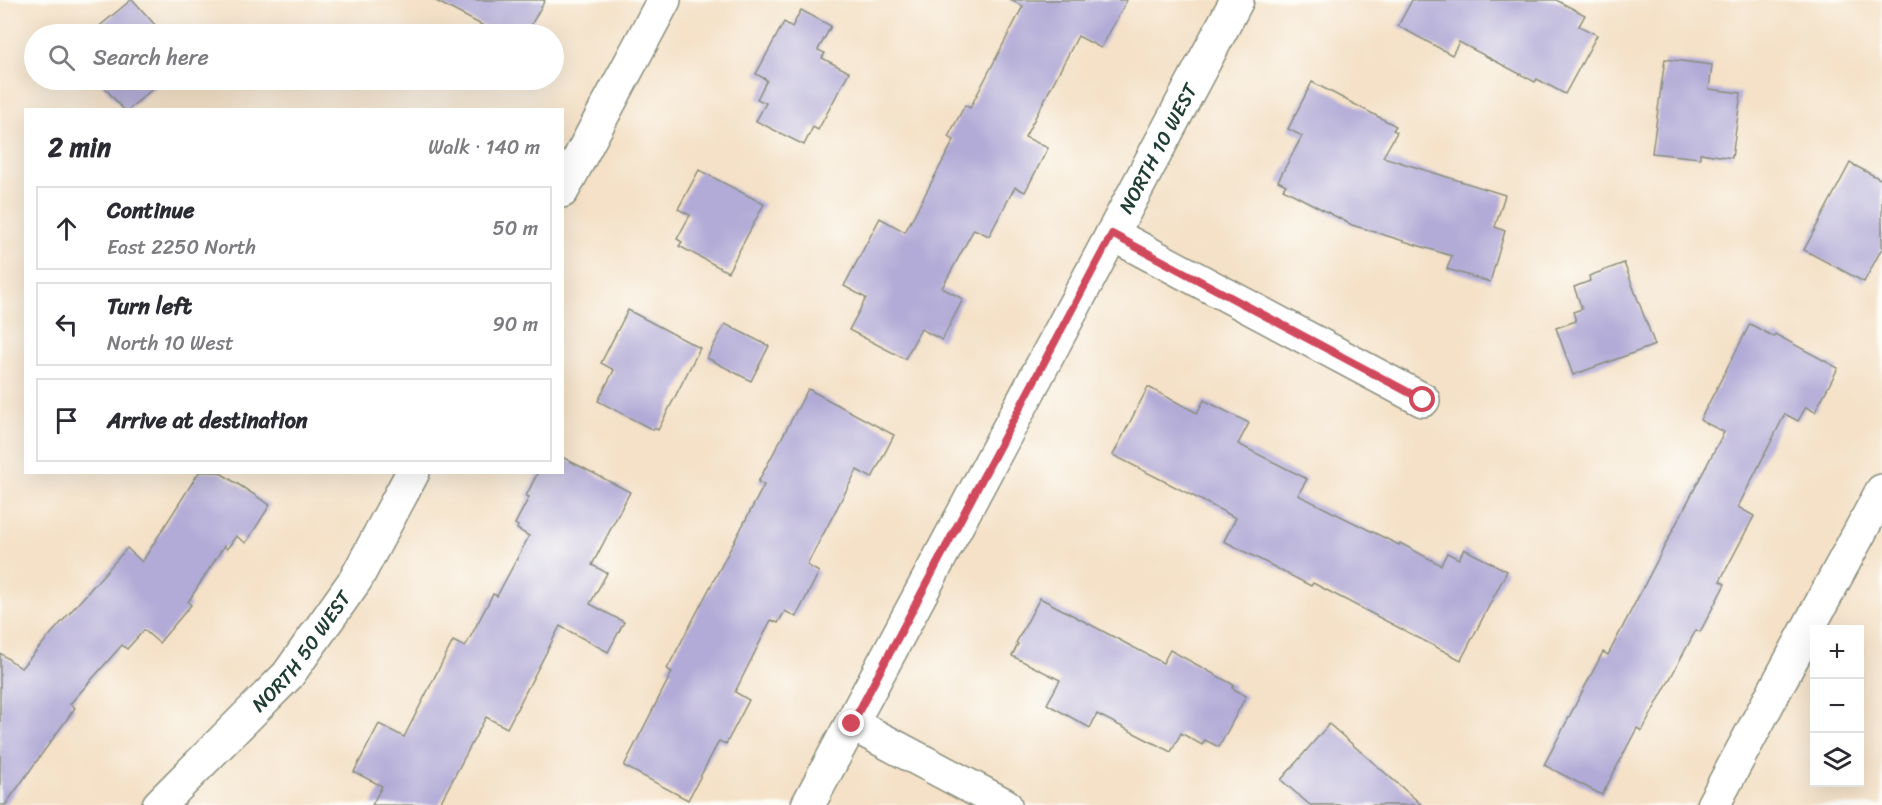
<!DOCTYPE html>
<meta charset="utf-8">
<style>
body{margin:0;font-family:Sriracha,sans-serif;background:#f2f2f3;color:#2b2b33}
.controls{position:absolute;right:18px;bottom:18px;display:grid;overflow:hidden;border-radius:0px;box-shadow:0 6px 24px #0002}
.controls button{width:54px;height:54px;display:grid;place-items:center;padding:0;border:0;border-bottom:2px solid #e1e1e2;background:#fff;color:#2b2b33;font:30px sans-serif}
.stop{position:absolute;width:18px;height:18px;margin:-14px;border:4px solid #d1495b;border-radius:50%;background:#fff}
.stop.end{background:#d1495b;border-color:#fff;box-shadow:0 2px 6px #0008}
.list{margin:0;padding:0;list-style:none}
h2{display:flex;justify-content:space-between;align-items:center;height:78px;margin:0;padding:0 24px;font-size:26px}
h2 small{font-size:20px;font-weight:400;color:#7c7c81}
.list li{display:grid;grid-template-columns:39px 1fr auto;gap:18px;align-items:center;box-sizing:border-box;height:84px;margin:0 12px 12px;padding:0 12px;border:2px solid #e1e1e2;border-radius:0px}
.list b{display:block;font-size:22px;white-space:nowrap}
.list p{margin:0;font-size:20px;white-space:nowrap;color:#7c7c81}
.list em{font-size:20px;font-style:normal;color:#7c7c81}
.icon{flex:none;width:33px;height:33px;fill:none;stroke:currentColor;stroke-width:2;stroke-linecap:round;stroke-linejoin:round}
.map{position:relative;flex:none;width:1882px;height:805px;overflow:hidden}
.search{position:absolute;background:#fff;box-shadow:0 6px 24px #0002;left:24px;top:24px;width:540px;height:66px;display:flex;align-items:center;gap:15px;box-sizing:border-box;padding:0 21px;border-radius:33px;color:#7c7c81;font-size:22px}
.panel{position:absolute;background:#fff;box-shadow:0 6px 24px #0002;left:24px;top:108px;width:540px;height:366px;border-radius:0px}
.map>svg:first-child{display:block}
.building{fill:#b2abd7}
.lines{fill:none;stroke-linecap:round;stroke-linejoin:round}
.street-casing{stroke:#8a8f7e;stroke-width:36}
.street{stroke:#fff;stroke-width:33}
.route{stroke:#d1495b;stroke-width:8}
.labels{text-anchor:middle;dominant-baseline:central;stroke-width:6;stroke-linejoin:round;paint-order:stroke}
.street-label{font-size:20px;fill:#1f3d34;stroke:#fdfcf7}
</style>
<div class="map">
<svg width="1882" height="805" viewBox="0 0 1882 805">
<rect width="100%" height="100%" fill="#fdfcf7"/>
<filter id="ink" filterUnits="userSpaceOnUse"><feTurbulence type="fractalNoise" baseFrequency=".0167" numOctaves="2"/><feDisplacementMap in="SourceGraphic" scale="12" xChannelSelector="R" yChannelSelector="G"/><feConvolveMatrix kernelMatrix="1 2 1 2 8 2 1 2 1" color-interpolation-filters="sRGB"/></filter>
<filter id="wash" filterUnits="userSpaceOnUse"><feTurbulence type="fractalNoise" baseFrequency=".008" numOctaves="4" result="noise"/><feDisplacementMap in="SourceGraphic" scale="24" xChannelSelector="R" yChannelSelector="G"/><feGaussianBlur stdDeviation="1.35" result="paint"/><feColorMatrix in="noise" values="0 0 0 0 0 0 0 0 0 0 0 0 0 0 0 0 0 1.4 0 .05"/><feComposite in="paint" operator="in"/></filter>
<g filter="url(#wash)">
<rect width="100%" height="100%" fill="#f4e1c7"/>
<g id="blocks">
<g class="building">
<path d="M 131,0 L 133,0 L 163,34 L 90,34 Z"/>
<path d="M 434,0 L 545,0 L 526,34 L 499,34 Z"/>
<path d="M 1010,0 L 1127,0 L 1101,48 L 1078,36 L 1025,137 L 1048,148 L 1025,192 L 1015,187 L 989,236 L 974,229 L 942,288 L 963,299 L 942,340 L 921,329 L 905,359 L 849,330 L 866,298 L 844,286 L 880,218 L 905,232 L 954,140 L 948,137 L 965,105 L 970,108 L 1023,6 Z"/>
<path d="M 1412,0 L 1556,0 L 1585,15 L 1579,26 L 1597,35 L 1565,94 L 1537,79 L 1535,82 L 1459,42 L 1452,55 L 1398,26 Z"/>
<path d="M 801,10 L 831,26 L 818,50 L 825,53 L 822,58 L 849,72 L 818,130 L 813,127 L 804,145 L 756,121 L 766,103 L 757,99 L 767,80 L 756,74 L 784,22 L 792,27 Z"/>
<path d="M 1665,59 L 1712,65 L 1709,89 L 1741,93 L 1732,158 L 1700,153 L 1700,158 L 1652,153 Z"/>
<path d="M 98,80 L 163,80 L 128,110 L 124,110 Z"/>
<path d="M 1312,82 L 1396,126 L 1393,130 L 1397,132 L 1383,157 L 1505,195 L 1495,227 L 1505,231 L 1490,282 L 1447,269 L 1452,256 L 1352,225 L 1283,189 L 1286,185 L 1278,181 L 1302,136 L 1288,129 Z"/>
<path d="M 1850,163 L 1882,180 L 1882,248 L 1864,282 L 1804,250 Z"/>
<path d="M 699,170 L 764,204 L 728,272 L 679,246 L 682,242 L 677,239 L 690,215 L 678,209 Z"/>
<path d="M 1624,263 L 1655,345 L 1573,375 L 1556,328 L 1576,321 L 1573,312 L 1582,309 L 1574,287 L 1590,281 L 1589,276 Z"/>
<path d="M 628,310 L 700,348 L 658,430 L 654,428 L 653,430 L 598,401 L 614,370 L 601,363 Z"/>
<path d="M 725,324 L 769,346 L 751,381 L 707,358 Z"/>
<path d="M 1750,324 L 1774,337 L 1775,334 L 1838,368 L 1815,412 L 1806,407 L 1798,421 L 1785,414 L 1738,507 L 1754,516 L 1720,581 L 1725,584 L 1700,632 L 1696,630 L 1642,731 L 1637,728 L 1602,795 L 1544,765 L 1603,652 L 1608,655 L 1724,432 L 1700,420 Z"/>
<path d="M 1148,387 L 1197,413 L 1204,400 L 1249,423 L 1238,444 L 1307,479 L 1298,495 L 1399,545 L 1400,543 L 1441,565 L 1447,553 L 1459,559 L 1464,549 L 1507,571 L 1461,660 L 1313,583 L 1311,586 L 1224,541 L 1236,518 L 1113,455 Z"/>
<path d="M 808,389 L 894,435 L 872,478 L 857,470 L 807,565 L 819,572 L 796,617 L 785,611 L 778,623 L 771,620 L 735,692 L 749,700 L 726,744 L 719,741 L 688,800 L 624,766 L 672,672 L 667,669 L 764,485 L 758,482 Z"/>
<path d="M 562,457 L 630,492 L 592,565 L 607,573 L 590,604 L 624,622 L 608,652 L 560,626 L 507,728 L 486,717 L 439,805 L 372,805 L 382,786 L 354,772 L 379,724 L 404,737 L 453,641 L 465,647 L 493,594 L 497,596 L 529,536 L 517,529 L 518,526 L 515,524 L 529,497 L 526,496 L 538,472 L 562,472 Z"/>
<path d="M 199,472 L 219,472 L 270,505 L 246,543 L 236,536 L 227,549 L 224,546 L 188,602 L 191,605 L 159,643 L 144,630 L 127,649 L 122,645 L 70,704 L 75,708 L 5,805 L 0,805 L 0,653 L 21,668 L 127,548 L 142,562 Z"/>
<path d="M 1040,598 L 1163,663 L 1170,650 L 1234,685 L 1232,688 L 1246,696 L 1219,747 L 1205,740 L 1202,745 L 1181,733 L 1171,752 L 1097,714 L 1090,728 L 1047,704 L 1060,680 L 1012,656 L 1018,644 L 1016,643 Z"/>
<path d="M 1329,724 L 1422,805 L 1310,805 L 1281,780 Z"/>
</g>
</g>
</g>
<g filter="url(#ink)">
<use href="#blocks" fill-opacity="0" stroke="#8a8f7e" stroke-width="1.5"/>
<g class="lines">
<g class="street-casing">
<g id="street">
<path d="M 562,191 L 664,0"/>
<path d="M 1112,234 L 1423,400"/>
<path d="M 852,724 L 1005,805"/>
<path id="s1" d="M 159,805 L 288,675 L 356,579 L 413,472"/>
<path id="s2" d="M 808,805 L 1237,0"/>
<path d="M 1713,805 L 1882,491"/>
</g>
</g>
<use href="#street" class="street"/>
</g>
</g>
<g class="lines" filter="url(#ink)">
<path class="route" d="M 852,724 L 1112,234 L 1423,400"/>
</g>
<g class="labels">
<g class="street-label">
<text stroke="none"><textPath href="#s2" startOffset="744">NORTH 10 WEST</textPath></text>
<text stroke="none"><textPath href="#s1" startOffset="210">NORTH 50 WEST</textPath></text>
</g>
</g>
</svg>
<div class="controls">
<button>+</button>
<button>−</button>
<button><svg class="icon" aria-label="layers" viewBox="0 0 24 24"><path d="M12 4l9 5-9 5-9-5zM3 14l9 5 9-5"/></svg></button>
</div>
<div class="stop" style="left:1423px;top:400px"></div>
<div class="stop end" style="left:852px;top:724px"></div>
<div class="search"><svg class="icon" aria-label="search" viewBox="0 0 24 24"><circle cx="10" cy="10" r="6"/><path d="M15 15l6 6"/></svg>Search here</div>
<section class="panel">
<h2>2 min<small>Walk · 140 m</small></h2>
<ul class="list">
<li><svg class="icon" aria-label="ahead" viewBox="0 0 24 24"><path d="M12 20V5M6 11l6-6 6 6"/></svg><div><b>Continue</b><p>East 2250 North</p></div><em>50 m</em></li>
<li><svg class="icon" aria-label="left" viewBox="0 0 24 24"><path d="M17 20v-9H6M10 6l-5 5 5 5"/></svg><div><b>Turn left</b><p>North 10 West</p></div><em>90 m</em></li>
<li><svg class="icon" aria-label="arrive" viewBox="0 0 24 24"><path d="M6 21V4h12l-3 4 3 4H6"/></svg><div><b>Arrive at destination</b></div></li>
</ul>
</section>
</div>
